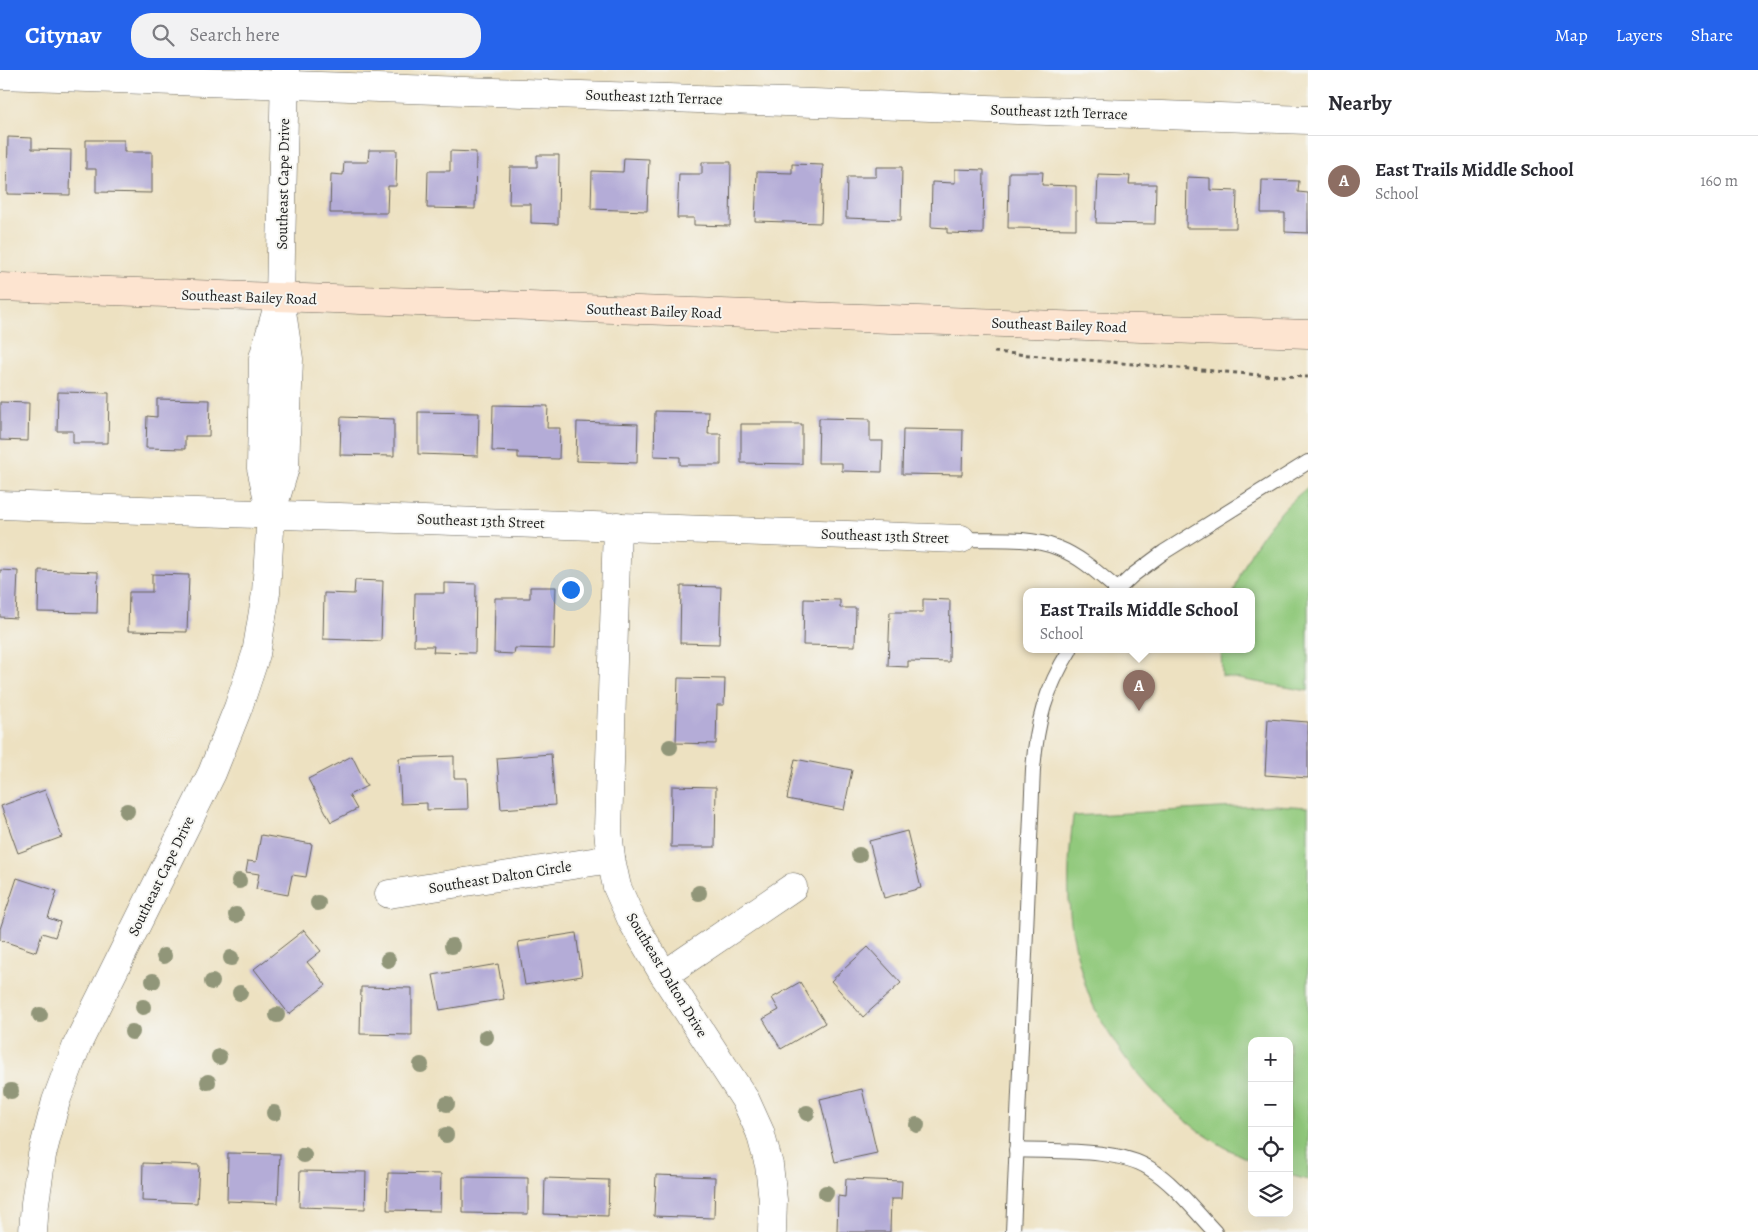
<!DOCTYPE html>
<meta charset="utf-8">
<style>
body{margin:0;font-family:Alegreya,serif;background:#f2f2f3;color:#2b2b33}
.controls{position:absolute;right:15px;bottom:15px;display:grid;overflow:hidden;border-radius:10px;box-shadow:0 5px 20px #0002}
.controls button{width:45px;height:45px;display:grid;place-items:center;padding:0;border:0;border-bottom:1px solid #e1e1e2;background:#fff;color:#2b2b33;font:25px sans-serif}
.you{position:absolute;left:570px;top:519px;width:18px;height:18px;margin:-12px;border:4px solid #fff;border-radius:50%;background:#1a73e8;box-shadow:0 0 0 8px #1a73e833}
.badge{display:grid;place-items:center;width:32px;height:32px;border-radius:50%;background:#2563eb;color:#fff;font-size:16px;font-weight:700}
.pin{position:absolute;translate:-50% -41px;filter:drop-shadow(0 1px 2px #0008)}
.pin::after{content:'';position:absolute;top:26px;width:18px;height:15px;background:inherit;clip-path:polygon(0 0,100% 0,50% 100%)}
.popup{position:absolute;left:1023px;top:518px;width:232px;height:65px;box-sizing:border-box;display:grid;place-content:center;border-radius:10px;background:#fff;filter:drop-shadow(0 1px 4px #0005);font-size:16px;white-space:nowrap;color:#7c7c81}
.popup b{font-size:19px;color:#2b2b33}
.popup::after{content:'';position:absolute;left:50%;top:100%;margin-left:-10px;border:10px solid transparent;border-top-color:#fff}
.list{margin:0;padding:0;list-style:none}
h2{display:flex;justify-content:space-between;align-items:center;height:65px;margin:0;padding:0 20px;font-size:21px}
h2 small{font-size:16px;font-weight:400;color:#7c7c81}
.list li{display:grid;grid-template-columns:32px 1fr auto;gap:15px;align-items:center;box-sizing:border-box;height:90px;padding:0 20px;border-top:1px solid #e1e1e2}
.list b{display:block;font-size:19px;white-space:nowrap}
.list p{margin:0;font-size:16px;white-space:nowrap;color:#7c7c81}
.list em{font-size:16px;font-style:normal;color:#7c7c81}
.icon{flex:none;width:28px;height:28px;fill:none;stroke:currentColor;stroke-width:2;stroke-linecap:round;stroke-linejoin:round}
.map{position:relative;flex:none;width:1308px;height:1162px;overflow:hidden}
header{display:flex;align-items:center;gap:30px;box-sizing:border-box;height:70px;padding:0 25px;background:#2563eb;color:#fff}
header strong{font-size:24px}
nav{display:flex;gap:28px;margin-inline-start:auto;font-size:18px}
.search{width:350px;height:45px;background:#f2f2f3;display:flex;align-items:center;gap:12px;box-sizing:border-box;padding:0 18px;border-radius:20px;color:#7c7c81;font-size:19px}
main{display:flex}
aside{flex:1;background:#fff}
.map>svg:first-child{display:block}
.green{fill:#91c97c;stroke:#56724c}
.building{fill:#b4acd7}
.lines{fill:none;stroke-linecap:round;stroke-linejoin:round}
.lane-casing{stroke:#656156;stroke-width:16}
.street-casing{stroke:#656156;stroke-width:29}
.secondary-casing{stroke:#656156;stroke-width:29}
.path{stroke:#656156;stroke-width:3;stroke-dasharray:4 4;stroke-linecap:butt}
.lane{stroke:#fff;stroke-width:14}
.street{stroke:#fff;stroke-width:28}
.secondary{stroke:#fde4d0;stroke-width:28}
.tree{fill:#919679}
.labels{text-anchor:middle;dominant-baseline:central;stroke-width:4;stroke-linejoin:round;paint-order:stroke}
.street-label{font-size:15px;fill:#1c1c1c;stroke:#f6f6f2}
</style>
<header>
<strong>Citynav</strong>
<div class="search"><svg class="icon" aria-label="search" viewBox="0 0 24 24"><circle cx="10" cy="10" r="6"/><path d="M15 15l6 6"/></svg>Search here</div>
<nav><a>Map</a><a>Layers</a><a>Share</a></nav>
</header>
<main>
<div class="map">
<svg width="1308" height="1162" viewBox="0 0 1308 1162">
<rect width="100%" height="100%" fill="#f6f6f2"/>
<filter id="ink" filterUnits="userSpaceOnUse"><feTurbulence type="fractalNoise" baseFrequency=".02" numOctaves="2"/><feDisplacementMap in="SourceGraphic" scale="10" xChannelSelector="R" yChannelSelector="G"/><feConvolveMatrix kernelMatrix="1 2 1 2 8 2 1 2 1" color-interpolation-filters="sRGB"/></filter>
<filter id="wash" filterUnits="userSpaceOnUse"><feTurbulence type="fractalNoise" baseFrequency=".0096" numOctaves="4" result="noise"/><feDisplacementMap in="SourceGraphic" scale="20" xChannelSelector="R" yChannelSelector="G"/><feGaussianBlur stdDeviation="1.12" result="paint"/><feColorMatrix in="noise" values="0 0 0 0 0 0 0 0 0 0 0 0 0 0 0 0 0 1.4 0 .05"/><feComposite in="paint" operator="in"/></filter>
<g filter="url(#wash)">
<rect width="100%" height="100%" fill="#ede1c1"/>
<g class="green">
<path d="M 1308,417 L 1308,621 L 1222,606 L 1221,580 L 1252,580 L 1252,522 L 1234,522 C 1247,480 1273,445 1308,417 Z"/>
<path d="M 1275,735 L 1308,737 L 1308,1110 L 1289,1105 L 1289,971 L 1252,971 L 1252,1091 C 1182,1060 1129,1005 1094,937 C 1083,914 1077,885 1072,860 C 1066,823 1069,783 1073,746 Z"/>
</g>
<g id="blocks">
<g class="building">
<path d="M 8,67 L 32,68 L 32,79 L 71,80 L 70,125 L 7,124 Z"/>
<path d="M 86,70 L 124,70 L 124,82 L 152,82 L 152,123 L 96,122 L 96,99 L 86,99 Z"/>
<path d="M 369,80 L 397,80 L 396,116 L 388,116 L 387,143 L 330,143 L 331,104 L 343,105 L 344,92 L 368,92 Z"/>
<path d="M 450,81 L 476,82 L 475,139 L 427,138 L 428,101 L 450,101 Z"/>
<path d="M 537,85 L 559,85 L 558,154 L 531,153 L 531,134 L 509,134 L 510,97 L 537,97 Z"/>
<path d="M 624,88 L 649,89 L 647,141 L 591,139 L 592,101 L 623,102 Z"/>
<path d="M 702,92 L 731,92 L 730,156 L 694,155 L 694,148 L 677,148 L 679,104 L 702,104 Z"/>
<path d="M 792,94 L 823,95 L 821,153 L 755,151 L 757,102 L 792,103 Z"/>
<path d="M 876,97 L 902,97 L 901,150 L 846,148 L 847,107 L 876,107 Z"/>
<path d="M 955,99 L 984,100 L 983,164 L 947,163 L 947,158 L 931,157 L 932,112 L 955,113 Z"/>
<path d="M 1009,102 L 1043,102 L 1042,115 L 1076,116 L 1076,159 L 1008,158 Z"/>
<path d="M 1098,105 L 1130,106 L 1129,114 L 1156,114 L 1155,154 L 1096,153 Z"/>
<path d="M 1187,107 L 1210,108 L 1210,120 L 1237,121 L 1236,158 L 1186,158 Z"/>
<path d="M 1262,110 L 1299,111 L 1298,122 L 1308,123 L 1308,163 L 1285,162 L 1285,143 L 1261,143 Z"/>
<path d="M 58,322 L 109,323 L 108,373 L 73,373 L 73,361 L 57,361 Z"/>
<path d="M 157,329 L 210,330 L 209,366 L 185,366 L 185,379 L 146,378 L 147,346 L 157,347 Z"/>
<path d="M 0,332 L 29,333 L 28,371 L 0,370 Z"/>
<path d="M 493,335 L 548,336 L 547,358 L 560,358 L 559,389 L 518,388 L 518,382 L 492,381 Z"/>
<path d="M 655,341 L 709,342 L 708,364 L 721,364 L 721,395 L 680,395 L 680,387 L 654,386 Z"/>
<path d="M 418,342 L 479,343 L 478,386 L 418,384 Z"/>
<path d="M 341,347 L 394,349 L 394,386 L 340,385 Z"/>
<path d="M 819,348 L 870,349 L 870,371 L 883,371 L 882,402 L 842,401 L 842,393 L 818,393 Z"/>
<path d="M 577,352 L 638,354 L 637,393 L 576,391 Z"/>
<path d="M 741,354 L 802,354 L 802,394 L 741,393 Z"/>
<path d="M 903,359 L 963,360 L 962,405 L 902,404 Z"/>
<path d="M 0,500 L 18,501 L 16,548 L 0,547 Z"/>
<path d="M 39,500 L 98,502 L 97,543 L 38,542 Z"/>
<path d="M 152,504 L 189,505 L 187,562 L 128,561 L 129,522 L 152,522 Z"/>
<path d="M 355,510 L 383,511 L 381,571 L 323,569 L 324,523 L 354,524 Z"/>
<path d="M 444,513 L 476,514 L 475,583 L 433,582 L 434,576 L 414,576 L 415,523 L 444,523 Z"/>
<path d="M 681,516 L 721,517 L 719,574 L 680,573 Z"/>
<path d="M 530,517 L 556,517 L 554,579 L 515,578 L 514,584 L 494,583 L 495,528 L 530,528 Z"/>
<path d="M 804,529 L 840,530 L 840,538 L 856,538 L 855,576 L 803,575 Z"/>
<path d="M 923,529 L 950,530 L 949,592 L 908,591 L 908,597 L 888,596 L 890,542 L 923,542 Z"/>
<path d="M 678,608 L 725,609 L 724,635 L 717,635 L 716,674 L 676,673 Z"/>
<path d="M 1268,649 L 1308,652 L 1308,708 L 1265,705 Z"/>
<path d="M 551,684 L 555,735 L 501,739 L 497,688 Z"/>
<path d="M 352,686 L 367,716 L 349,725 L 357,739 L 331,752 L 308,709 Z"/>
<path d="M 454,686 L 454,708 L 467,708 L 468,739 L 427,740 L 427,733 L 401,734 L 399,688 Z"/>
<path d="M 795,689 L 852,700 L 844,740 L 787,729 Z"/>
<path d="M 672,716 L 716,717 L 715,777 L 671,777 Z"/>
<path d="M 45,720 L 62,767 L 18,783 L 1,736 Z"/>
<path d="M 907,761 L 921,818 L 884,828 L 869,771 Z"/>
<path d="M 261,765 L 312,774 L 306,807 L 292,805 L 288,825 L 256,819 L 259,804 L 246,802 L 248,791 L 256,792 Z"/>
<path d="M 17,808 L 57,821 L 48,848 L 60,852 L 55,867 L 42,863 L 36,882 L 0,870 L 0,859 Z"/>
<path d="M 304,860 L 321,881 L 307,892 L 326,915 L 289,944 L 254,899 Z"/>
<path d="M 576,863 L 582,906 L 525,915 L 518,872 Z"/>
<path d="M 868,877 L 901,913 L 863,947 L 831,911 Z"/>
<path d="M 498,894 L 504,929 L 440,940 L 433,905 Z"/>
<path d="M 800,912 L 825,953 L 781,979 L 763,949 L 779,940 L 772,928 Z"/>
<path d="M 361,917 L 412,918 L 412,965 L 360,964 Z"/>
<path d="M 862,1019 L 877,1083 L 835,1092 L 820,1029 Z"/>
<path d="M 228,1083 L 280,1084 L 278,1133 L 227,1131 Z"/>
<path d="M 143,1093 L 199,1095 L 197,1133 L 142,1131 Z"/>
<path d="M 300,1101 L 366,1102 L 365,1139 L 299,1137 Z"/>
<path d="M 388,1103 L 441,1104 L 440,1141 L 387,1140 Z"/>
<path d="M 656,1105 L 715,1107 L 714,1148 L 654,1146 Z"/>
<path d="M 463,1107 L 528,1108 L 528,1144 L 463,1143 Z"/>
<path d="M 545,1108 L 609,1110 L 608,1146 L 544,1144 Z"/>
<path d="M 846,1109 L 902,1111 L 901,1129 L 891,1129 L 890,1162 L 837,1162 L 838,1126 L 845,1127 Z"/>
</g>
</g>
</g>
<g filter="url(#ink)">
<use href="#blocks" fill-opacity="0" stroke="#656156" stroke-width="1"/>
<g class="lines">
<g class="lane-casing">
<g id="lane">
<path d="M 961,469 C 992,470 1028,466 1058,478 C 1081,487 1099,504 1118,520"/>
<path d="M 1115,522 L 1133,505 L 1164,482 L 1308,392"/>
<path d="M 1016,1080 C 1053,1082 1118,1078 1149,1098 C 1175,1114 1194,1140 1215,1162"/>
<path d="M 1013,1162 L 1033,699 C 1037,652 1045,620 1070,580"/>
</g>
</g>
<g class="street-casing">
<g id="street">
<path d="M 0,5 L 1308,50"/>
<path d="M 0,435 L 961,469"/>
<path d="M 271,443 L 261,398 L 263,288 L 277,239"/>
<path d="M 617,456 L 608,760 L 611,789 L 617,817 L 632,851 L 664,905 L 746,1031 L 760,1062 L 769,1095 L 773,1130 L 772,1162"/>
<path d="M 389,824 L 611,789"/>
<path d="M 664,905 L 793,817"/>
<path d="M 33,1162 L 35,1133 L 42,1085 L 56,1031 L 77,975 L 212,703 L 238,638 L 256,584 L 266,523 L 271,444 L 285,398 L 289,289 L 280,228 L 285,0"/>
</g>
</g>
<g class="secondary-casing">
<path id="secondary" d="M 0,217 L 1308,264"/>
</g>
<path class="path" d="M 994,282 L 1260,305 L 1308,307"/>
<use href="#lane" class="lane"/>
<use href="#street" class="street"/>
<use href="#secondary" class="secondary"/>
</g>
<g class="tree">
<circle cx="670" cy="677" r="8"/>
<circle cx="127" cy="741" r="8"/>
<circle cx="859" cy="785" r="8"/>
<circle cx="239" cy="811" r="8"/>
<circle cx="699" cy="823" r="8"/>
<circle cx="318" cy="833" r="8"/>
<circle cx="236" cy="845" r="8"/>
<circle cx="452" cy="876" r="8"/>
<circle cx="164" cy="886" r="8"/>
<circle cx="231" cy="888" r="8"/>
<circle cx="388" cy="890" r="8"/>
<circle cx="153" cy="911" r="8"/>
<circle cx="212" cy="912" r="8"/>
<circle cx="240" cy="923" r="8"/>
<circle cx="143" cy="937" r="8"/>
<circle cx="40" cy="945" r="8"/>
<circle cx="277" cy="945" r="8"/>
<circle cx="132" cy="962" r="8"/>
<circle cx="486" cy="967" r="8"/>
<circle cx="219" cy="987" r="8"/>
<circle cx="421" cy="995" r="8"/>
<circle cx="208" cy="1012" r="8"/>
<circle cx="11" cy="1021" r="8"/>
<circle cx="447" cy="1034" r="8"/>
<circle cx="274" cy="1043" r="8"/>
<circle cx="807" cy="1043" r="8"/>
<circle cx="917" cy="1055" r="8"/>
<circle cx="446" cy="1065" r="8"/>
<circle cx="304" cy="1085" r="8"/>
<circle cx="826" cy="1123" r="8"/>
</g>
</g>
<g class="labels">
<g class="street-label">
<text transform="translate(654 27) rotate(2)">Southeast 12th Terrace</text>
<text transform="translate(1059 42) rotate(2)">Southeast 12th Terrace</text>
<text transform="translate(283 114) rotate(-89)">Southeast Cape Drive</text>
<text transform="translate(249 227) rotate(2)">Southeast Bailey Road</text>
<text transform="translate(654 241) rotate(2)">Southeast Bailey Road</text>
<text transform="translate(1059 255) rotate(2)">Southeast Bailey Road</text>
<text transform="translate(481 451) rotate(2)">Southeast 13th Street</text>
<text transform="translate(885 466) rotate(2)">Southeast 13th Street</text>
<text transform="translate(161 806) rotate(-64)">Southeast Cape Drive</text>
<text transform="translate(500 807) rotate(-9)">Southeast Dalton Circle</text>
<text transform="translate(667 905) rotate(59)">Southeast Dalton Drive</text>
</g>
</g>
</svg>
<div class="controls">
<button>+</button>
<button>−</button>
<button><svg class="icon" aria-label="locate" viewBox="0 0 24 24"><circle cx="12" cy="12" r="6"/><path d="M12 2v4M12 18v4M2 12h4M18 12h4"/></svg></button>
<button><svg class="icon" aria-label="layers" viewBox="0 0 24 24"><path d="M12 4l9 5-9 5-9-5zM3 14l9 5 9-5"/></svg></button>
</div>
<div class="you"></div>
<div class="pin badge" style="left:1139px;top:641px;background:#8d6e63">A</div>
<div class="popup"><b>East Trails Middle School</b>School</div>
</div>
<aside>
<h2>Nearby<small></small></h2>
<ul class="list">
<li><span class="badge" style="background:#8d6e63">A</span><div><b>East Trails Middle School</b><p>School</p></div><em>160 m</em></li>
</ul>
</aside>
</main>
